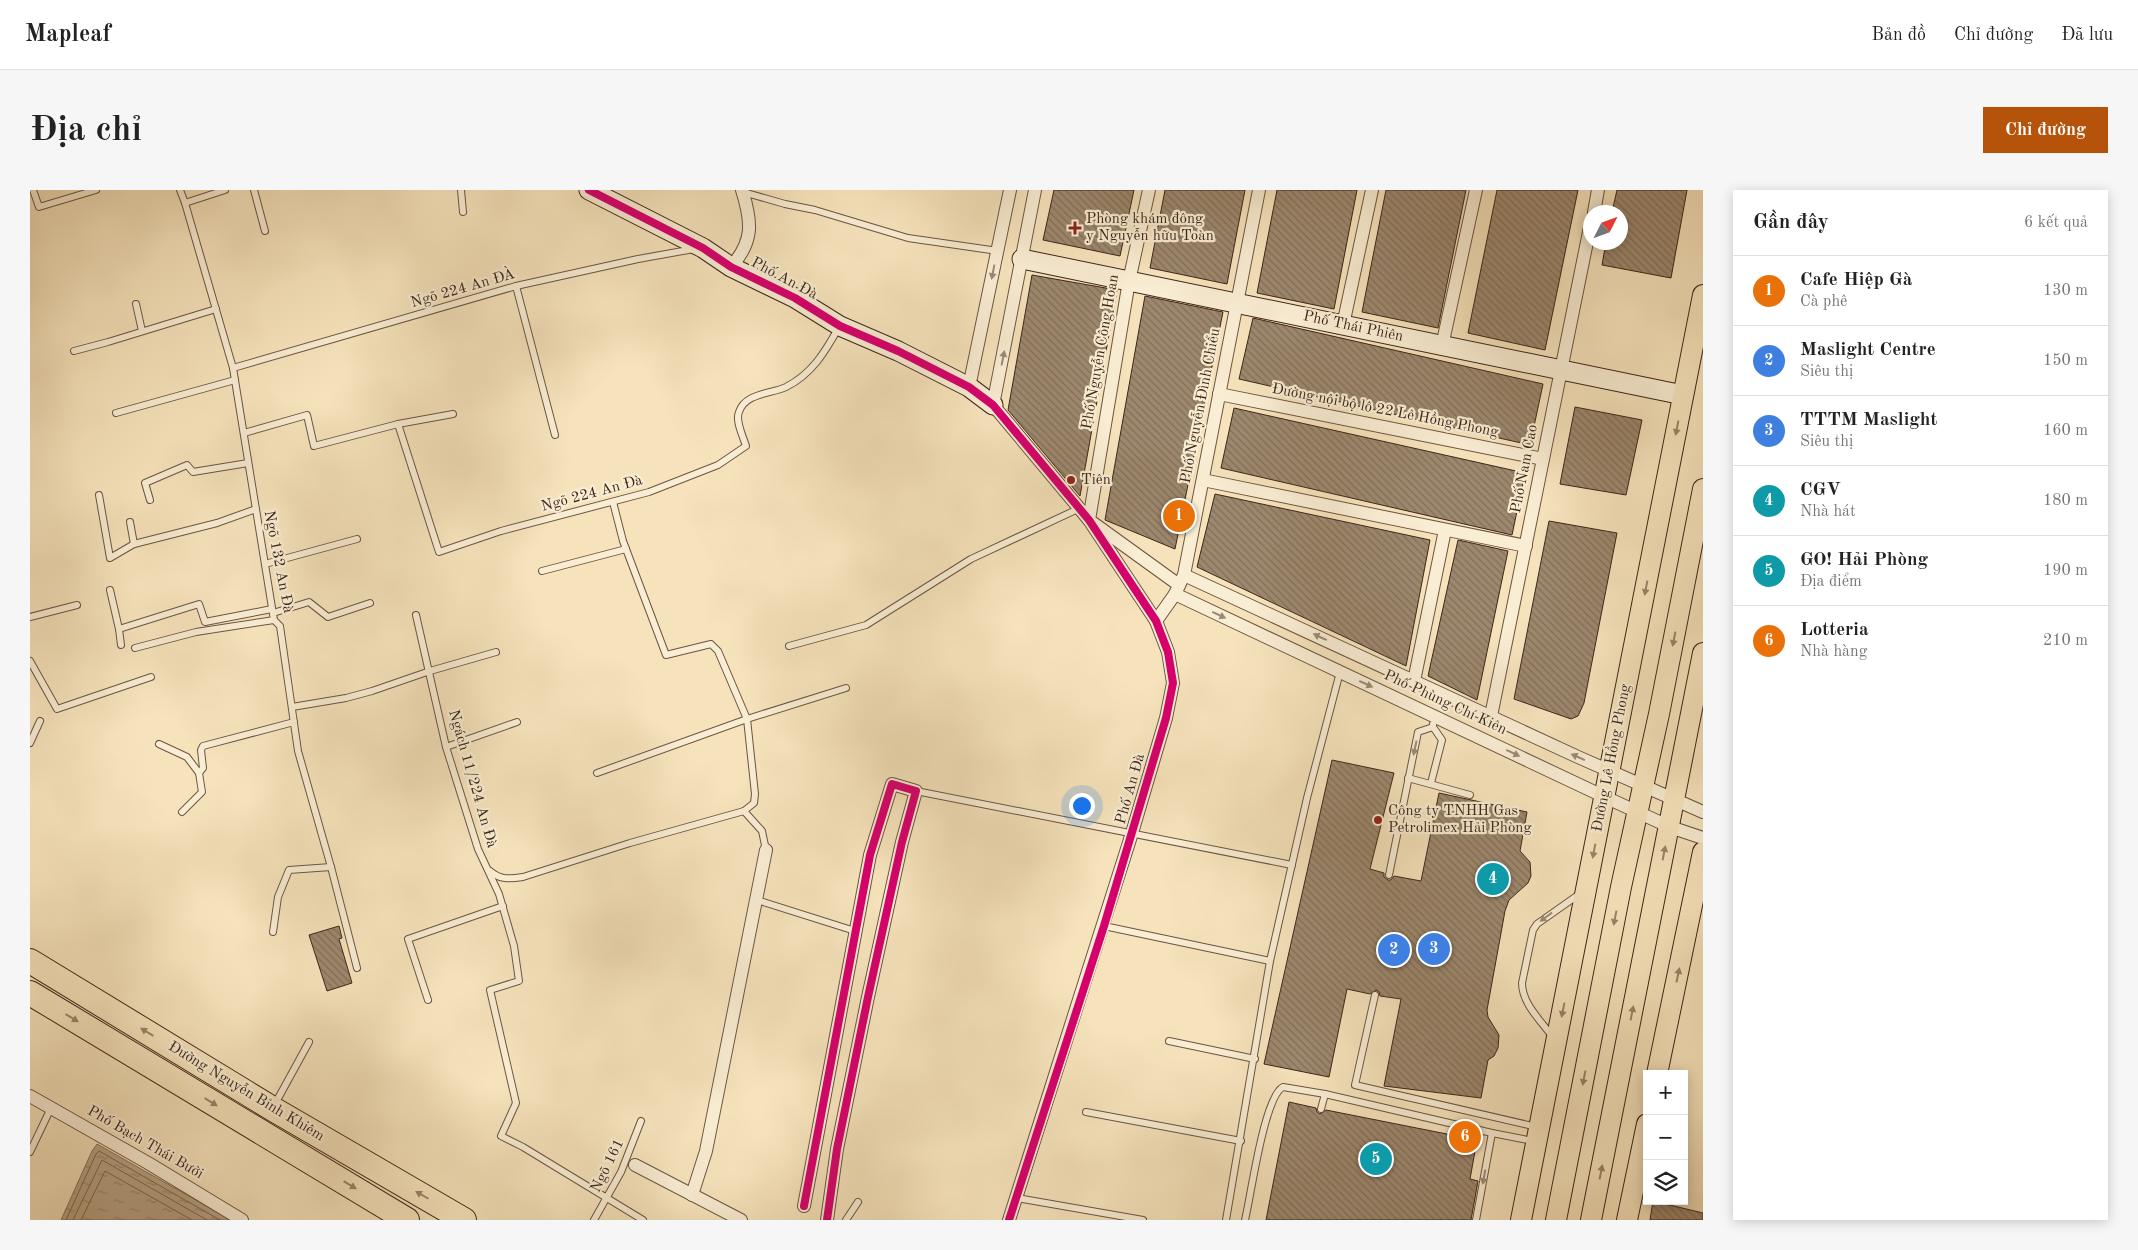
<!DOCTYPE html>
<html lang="vi">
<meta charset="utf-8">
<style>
body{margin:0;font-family:"Old Standard TT",serif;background:#f6f6f6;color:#222}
.controls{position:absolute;right:15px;bottom:15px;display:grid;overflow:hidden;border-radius:0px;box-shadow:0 2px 12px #0003}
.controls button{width:45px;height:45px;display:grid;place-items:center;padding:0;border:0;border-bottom:1px solid #e0e0e0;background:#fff;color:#222;font:25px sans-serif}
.compass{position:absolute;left:1553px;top:15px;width:45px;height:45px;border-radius:50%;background:#fff;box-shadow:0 2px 12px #0003;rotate:48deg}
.you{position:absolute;left:1051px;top:615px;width:18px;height:18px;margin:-12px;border:4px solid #fff;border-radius:50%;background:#1a73e8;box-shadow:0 0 0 8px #1a73e833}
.badge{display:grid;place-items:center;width:32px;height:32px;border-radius:50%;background:#b45309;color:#fff;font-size:16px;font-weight:700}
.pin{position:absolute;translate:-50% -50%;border:2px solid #fff;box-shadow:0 1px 5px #0006}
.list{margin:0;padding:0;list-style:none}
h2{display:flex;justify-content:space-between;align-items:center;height:65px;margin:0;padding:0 20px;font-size:21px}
h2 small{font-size:16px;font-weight:400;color:#767676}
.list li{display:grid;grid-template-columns:32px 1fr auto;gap:15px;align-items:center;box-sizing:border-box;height:70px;padding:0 20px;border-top:1px solid #e0e0e0}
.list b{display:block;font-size:19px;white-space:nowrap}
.list p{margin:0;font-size:16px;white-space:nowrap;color:#767676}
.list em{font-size:16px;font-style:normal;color:#767676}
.icon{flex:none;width:28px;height:28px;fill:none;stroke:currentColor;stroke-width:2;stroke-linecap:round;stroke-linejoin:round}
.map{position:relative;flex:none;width:1673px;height:1030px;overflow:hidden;border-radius:0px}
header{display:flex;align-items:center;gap:30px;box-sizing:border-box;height:70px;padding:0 25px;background:#fff;border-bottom:1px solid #e0e0e0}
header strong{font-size:24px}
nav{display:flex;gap:28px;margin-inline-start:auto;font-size:18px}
.intro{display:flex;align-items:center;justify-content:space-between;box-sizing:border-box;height:120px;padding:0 30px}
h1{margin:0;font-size:35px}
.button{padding:12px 22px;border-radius:0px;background:#b45309;color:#fff;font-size:18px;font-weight:700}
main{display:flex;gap:30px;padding:0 30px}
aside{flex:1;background:#fff;border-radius:0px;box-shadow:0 2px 12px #0003}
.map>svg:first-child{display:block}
.water{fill:url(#water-ripples);stroke:#86715a}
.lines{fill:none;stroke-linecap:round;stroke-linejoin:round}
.shore{stroke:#7a644f;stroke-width:1}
.building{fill:url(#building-back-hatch);stroke:#3d2619}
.lane-casing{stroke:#6b5542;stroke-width:8}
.street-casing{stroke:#6b5542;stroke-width:14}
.secondary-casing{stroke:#3d2619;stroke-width:21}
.primary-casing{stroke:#3d2619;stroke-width:22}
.highway-casing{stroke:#3d2619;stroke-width:26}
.lane{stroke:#f9edd3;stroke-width:6}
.street{stroke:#f9edd3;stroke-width:12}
.secondary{stroke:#f9edd3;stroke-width:19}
.primary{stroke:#f6e3bc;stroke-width:20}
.highway{stroke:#f6e3bc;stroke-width:24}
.cycleway-casing{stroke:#f9edd3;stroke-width:11}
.cycleway{stroke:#d6006c;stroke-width:8}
.oneway{fill:#9b8a76}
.oneway2{fill:#9a846a}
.poi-dot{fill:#8f2418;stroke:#f9edd3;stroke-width:2}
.labels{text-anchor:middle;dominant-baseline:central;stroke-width:4.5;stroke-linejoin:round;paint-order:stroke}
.poi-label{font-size:15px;fill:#3d2619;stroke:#f9edd3;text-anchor:start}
.street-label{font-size:15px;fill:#3d2619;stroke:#f9edd3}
</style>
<header>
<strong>Mapleaf</strong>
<nav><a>Bản đồ</a><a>Chỉ đường</a><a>Đã lưu</a></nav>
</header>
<div class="intro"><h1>Địa chỉ</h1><a class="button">Chỉ đường</a></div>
<main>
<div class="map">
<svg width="1673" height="1030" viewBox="0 0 1673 1030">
<defs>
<pattern id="water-ripples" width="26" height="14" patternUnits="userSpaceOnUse" patternTransform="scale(1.25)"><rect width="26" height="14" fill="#b7a385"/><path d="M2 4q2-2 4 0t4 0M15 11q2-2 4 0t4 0" fill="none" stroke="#96856c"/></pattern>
<pattern id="building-back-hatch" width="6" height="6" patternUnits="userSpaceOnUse" patternTransform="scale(1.25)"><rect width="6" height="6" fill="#9d886e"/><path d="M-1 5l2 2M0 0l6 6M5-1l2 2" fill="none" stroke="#816f5a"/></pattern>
</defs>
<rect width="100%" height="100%" fill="#f6e3bc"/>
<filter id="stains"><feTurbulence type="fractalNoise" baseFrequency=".004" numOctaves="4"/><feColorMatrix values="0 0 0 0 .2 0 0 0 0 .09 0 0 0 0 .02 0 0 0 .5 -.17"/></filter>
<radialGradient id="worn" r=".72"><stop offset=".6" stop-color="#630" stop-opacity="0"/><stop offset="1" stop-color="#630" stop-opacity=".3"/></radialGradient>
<path class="water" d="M 67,954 L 194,1026 L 200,1030 L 31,1030 L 62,961 Z"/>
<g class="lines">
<g class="shore">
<path d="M 36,1030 L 66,964 L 69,961 L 190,1030"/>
<path d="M 43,1030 L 72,970 L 177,1030"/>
<path d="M 51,1030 L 75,981 L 162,1030"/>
</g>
</g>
<g class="building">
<path d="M 1024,0 L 1104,0 L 1090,66 L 1013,50 Z"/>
<path d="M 1135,0 L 1215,0 L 1197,94 L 1120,78 Z"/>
<path d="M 1247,0 L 1327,0 L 1304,119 L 1227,103 Z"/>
<path d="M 1356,0 L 1436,0 L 1408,138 L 1332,122 Z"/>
<path d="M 1467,0 L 1548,0 L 1515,160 L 1438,143 Z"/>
<path d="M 1587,0 L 1657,0 L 1641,88 L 1572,75 L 1576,52 L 1590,52 L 1590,22 L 1582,22 Z"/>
<path d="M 1002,85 L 1087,100 L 1050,306 L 978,220 Z"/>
<path d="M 1115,106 L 1193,122 L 1145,359 L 1075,330 Z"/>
<path d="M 1223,128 L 1513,194 L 1500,255 L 1209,189 Z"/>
<path d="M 1545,217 L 1612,230 L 1596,305 L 1530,294 Z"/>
<path d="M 1204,218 L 1495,283 L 1482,345 L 1191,278 Z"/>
<path d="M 1185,304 L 1400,350 L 1376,476 L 1167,377 Z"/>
<path d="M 1519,331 L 1587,343 L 1554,513 L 1548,526 L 1541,529 L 1484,509 Z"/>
<path d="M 1428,350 L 1478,361 L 1447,510 L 1398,486 Z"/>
<path d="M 1302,570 L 1364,583 L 1340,679 L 1354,683 L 1354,687 L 1358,690 L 1361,690 L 1364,686 L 1391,691 L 1409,603 L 1497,622 L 1490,661 L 1500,672 L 1501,686 L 1498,693 L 1479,710 L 1475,721 L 1457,820 L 1458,827 L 1469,845 L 1468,858 L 1464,866 L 1458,870 L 1451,908 L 1354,896 L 1371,809 L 1350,806 L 1349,802 L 1346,800 L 1340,804 L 1317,799 L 1299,887 L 1234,874 Z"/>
<path d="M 309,736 L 312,748 L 309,749 L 322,793 L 297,801 L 279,745 Z"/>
<path d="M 1259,912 L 1286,918 L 1287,922 L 1290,924 L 1296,920 L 1447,950 L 1440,989 L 1448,991 L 1441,1030 L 1236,1030 Z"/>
<path d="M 1623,1011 L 1673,1023 L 1673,1030 L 1620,1030 Z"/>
</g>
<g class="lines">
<g class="lane-casing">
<g id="lane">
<path d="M 3,0 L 9,17 L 66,0"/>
<path d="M 150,0 L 155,13 L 203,178 L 244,430 L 250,436 L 268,561 L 301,677 L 327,778"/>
<path d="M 224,0 L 235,41"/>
<path d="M 431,0 L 433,22"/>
<path d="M 713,2 L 755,14 L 785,20 L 878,48 L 968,61"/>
<path d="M 155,13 L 195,0"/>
<path d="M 486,96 L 525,245"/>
<path d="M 106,114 L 112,141"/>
<path d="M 44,161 L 78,152 L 186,119"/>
<path d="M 203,178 L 486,96 L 608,69 L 664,59"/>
<path d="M 86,223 L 205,190"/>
<path d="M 368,234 L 409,362 L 471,341 L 619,302 L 688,275 L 716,256 C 713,246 705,231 709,222 C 715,203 741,204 756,197 C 782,184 795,162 809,137"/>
<path d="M 214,243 L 277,225 L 284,256 L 368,234 L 423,224"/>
<path d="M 69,305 L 80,368 L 104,354 L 187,333 L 226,319"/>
<path d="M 120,310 L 115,293 L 157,275 L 163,282 L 218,273"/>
<path d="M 100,332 L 104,354"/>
<path d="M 235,374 L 327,349"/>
<path d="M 512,381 L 596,359"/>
<path d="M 80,400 L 89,439"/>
<path d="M 243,423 L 279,412 L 298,427 L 340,413"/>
<path d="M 386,425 L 416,557 L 448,659 L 469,704 L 484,756 L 489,791 L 460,800 L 486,913 L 471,946 L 493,957 L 613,1030"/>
<path d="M 0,427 L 47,415"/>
<path d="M 91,455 L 89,439 L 169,414 L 175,432 L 242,419"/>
<path d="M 759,456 L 836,435 L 941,369 L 1048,319"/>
<path d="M 105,458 L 166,442 L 244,430"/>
<path d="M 0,471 L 27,519 L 121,487"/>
<path d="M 262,517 L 316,508 L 342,501 L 400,481 L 466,462"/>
<path d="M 0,553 L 10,531"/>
<path d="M 129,554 L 157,567 L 169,583"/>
<path d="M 416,557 L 487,532"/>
<path d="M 567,583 L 717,529 L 816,498"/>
<path d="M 1378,588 L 1440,605"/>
<path d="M 1401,593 L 1412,550 L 1403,537 L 1403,534"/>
<path d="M 886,601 L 1262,675"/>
<path d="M 714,621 L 732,641 L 736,660"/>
<path d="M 152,622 L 172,602 L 169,583 L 173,578 L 171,560 L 173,556 L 264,532"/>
<path d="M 460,681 C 470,690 480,689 493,687 L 600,653 L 714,621 L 724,613 L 725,604 L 717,529 L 688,461 L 681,454 L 636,465 L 593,351 L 583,312"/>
<path d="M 1359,685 L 1388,542 L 1403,537"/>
<path d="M 727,710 L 825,741"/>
<path d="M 1074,736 L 1240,771"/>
<path d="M 243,742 L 248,707 L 259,680 L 301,677"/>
<path d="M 1345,805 L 1325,895 L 1507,937"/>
<path d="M 398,810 L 378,749 L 473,716"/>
<path d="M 1522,846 C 1510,830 1492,813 1492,793 L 1503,740 L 1507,734 L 1551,703"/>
<path d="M 1139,851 L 1225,869"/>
<path d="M 245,914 L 279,852"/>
<path d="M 1291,919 L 1295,904"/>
<path d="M 1056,922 L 1211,951"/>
<path d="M 0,962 L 21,918"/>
<path d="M 987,1008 L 1113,1030"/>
<path d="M 564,1030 L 591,982 L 611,931"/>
<path d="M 816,1030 L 828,1012"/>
<path d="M 1196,1030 L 1240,771 L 1277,608 L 1310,482"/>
<path d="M 1215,1030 C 1221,1006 1234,907 1253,897 L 1295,904 L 1462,943 L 1503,951"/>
<path d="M 1446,1030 L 1462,943"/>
</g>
</g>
<g class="street-casing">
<g id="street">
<path d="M 1119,0 L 1099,91 L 1059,330 L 1149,395"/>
<path d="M 1564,22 L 1568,0"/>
<path d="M 701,77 C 724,51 722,32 712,0"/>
<path d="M 1313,135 L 1342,0"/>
<path d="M 1412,156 L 1446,0"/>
<path d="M 939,197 L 980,0"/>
<path d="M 1189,204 L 1513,269"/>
<path d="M 1173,290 L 1496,356"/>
<path d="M 1154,385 L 1548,567 L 1673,622"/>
<path d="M 1145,404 L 1575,607 L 1640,637 L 1673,648"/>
<path d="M 1126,431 L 1145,404 L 1154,385 L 1229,0"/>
<path d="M 1384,491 L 1415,340"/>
<path d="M 1461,526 L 1560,37"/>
<path d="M 0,906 L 118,973 L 212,1030"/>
<path d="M 605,975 L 711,1030"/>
<path d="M 662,1005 L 676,961 L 736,660"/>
<path d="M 774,1016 L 840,665 L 862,594 L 886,601 L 872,652 L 838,807 L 807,959 L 797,1030"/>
<path d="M 979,1030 L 1102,643 L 1136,528 L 1143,493 L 1138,462 L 1126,431 L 1059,330 L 963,215 L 1005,0"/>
</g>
</g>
<g class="secondary-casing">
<g id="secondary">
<path d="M 559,0 L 673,58 L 701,77 L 765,108 L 810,136 L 868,161 L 939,197 L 963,215"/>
<path d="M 992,69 L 1653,205"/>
</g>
</g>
<g class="primary-casing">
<g id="primary">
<path d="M 1627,884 L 1673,662"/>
<path d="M 1491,1030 L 1673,105"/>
<path d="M 1526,1030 L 1591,697 L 1629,524 L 1673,299"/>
<path d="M 1561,1030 L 1673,463"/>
<path d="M 1597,1030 L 1617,934"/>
</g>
</g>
<g class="highway-casing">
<g id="highway">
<path d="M 0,771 L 243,919 L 434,1030"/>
<path d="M 0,803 L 377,1030"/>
</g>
</g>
<use href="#lane" class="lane"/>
<use href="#street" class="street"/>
<use href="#secondary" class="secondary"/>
<use href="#primary" class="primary"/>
<use href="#highway" class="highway"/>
<g class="cycleway-casing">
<g id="cycleway">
<path d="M 559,0 L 673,58 L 701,77 L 765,108 L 810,136 L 868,161 L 939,197 L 963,215 L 1059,330 L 1126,431 L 1138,462 L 1143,493 L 1136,528 L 1074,736 L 979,1030"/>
<path d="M 774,1016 L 840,665 L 862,594 L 886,601 L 872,652 L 838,807 L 807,959 L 797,1030"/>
</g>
</g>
<use href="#cycleway" class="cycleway"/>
</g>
<defs><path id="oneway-solid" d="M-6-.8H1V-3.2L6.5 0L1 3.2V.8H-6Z" transform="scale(1.25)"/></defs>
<g class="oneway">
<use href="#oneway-solid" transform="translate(963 82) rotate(101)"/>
<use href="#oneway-solid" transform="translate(973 168) rotate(-79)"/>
<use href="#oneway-solid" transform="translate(1189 425) rotate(25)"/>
<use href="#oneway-solid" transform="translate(1290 447) rotate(-155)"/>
<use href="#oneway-solid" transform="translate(1336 494) rotate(25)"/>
<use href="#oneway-solid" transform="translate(1385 558) rotate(102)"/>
<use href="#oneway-solid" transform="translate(1483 563) rotate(25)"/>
<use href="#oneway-solid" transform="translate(1548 567) rotate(-156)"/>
<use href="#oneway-solid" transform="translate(1516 727) rotate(144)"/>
<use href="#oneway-solid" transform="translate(1454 987) rotate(100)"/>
</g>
<g class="oneway2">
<use href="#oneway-solid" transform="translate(1647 238) rotate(101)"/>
<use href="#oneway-solid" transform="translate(1616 398) rotate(101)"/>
<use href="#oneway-solid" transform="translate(1644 449) rotate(101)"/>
<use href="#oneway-solid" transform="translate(1564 661) rotate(101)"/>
<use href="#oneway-solid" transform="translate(1634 663) rotate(-79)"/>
<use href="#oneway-solid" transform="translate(1585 728) rotate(101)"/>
<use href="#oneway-solid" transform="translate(1648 785) rotate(-78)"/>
<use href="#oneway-solid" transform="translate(1533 820) rotate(101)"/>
<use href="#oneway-solid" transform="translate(1602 823) rotate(-79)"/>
<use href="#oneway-solid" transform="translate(42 828) rotate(31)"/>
<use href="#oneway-solid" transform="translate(117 842) rotate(-149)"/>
<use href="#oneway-solid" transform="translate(1554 888) rotate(101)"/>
<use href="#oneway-solid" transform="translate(181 912) rotate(31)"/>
<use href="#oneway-solid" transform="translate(1571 982) rotate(-79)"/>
<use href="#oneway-solid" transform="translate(320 995) rotate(31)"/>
<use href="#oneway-solid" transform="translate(392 1005) rotate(-150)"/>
</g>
<g class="poi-dot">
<path d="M1042.5 30.5h5v5h5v5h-5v5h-5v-5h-5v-5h5z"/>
<circle cx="1041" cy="290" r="5"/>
<circle cx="1348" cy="630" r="5"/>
</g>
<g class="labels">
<g class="poi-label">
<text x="1056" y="29">Phòng khám đông<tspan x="1056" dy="17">y Nguyễn hữu Toàn</tspan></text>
<text x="1051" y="290">Tiên</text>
<text x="1358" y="621">Công ty TNHH Gas<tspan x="1358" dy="17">Petrolimex Hải Phòng</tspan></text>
</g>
<g class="street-label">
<text transform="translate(754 89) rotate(28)">Phố An Đà</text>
<text transform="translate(433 99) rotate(-16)">Ngõ 224 An ĐÀ</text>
<text transform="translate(1323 137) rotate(12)">Phố Thái Phiên</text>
<text transform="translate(1071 162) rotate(-80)">Phố Nguyễn Công Hoan</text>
<text transform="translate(1171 216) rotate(-79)">Phố Nguyễn Đình Chiểu</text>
<text transform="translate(1355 221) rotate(11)">Đường nội bộ lô 22 Lê Hồng Phong</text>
<text transform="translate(1495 279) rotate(-79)">Phố Nam Cao</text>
<text transform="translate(562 304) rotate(-15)">Ngõ 224 An Đà</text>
<text transform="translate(248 372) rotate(79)">Ngõ 132 An Đà</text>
<text transform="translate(1415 513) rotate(25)">Phố Phùng Chí Kiên</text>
<text transform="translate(1582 568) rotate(-79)">Đường Lê Hồng Phong</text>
<text transform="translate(442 589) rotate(74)">Ngách 11/224 An Đà</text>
<text transform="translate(1101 599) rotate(-74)">Phố An Đà</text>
<text transform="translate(216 902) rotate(31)">Đường Nguyễn Bỉnh Khiêm</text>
<text transform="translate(115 953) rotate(30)">Phố Bạch Thái Bưởi</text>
<text transform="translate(578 976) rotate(-64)">Ngõ 161</text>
</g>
</g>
<rect width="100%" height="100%" filter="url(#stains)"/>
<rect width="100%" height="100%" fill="url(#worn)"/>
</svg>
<div class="controls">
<button>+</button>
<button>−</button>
<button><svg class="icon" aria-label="layers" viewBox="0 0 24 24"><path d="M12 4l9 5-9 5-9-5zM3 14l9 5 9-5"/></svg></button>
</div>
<svg class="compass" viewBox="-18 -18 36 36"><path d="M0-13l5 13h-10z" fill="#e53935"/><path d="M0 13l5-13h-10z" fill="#767676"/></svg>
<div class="you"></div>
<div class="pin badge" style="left:1149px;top:326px;background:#e8710a">1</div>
<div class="pin badge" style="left:1364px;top:760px;background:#3f7fe0">2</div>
<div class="pin badge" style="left:1404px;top:759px;background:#3f7fe0">3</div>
<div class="pin badge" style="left:1463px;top:689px;background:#0f9aa8">4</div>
<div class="pin badge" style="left:1346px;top:969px;background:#0f9aa8">5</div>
<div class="pin badge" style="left:1435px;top:947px;background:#e8710a">6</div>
</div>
<aside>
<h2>Gần đây<small>6 kết quả</small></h2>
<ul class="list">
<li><span class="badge" style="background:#e8710a">1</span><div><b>Cafe Hiệp Gà</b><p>Cà phê</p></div><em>130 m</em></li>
<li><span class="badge" style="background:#3f7fe0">2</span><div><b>Maslight Centre</b><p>Siêu thị</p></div><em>150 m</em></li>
<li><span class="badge" style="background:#3f7fe0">3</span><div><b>TTTM Maslight</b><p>Siêu thị</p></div><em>160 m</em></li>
<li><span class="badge" style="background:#0f9aa8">4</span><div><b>CGV</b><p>Nhà hát</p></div><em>180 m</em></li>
<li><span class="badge" style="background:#0f9aa8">5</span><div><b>GO! Hải Phòng</b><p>Địa điểm</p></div><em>190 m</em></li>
<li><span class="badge" style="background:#e8710a">6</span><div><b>Lotteria</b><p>Nhà hàng</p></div><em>210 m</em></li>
</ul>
</aside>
</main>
